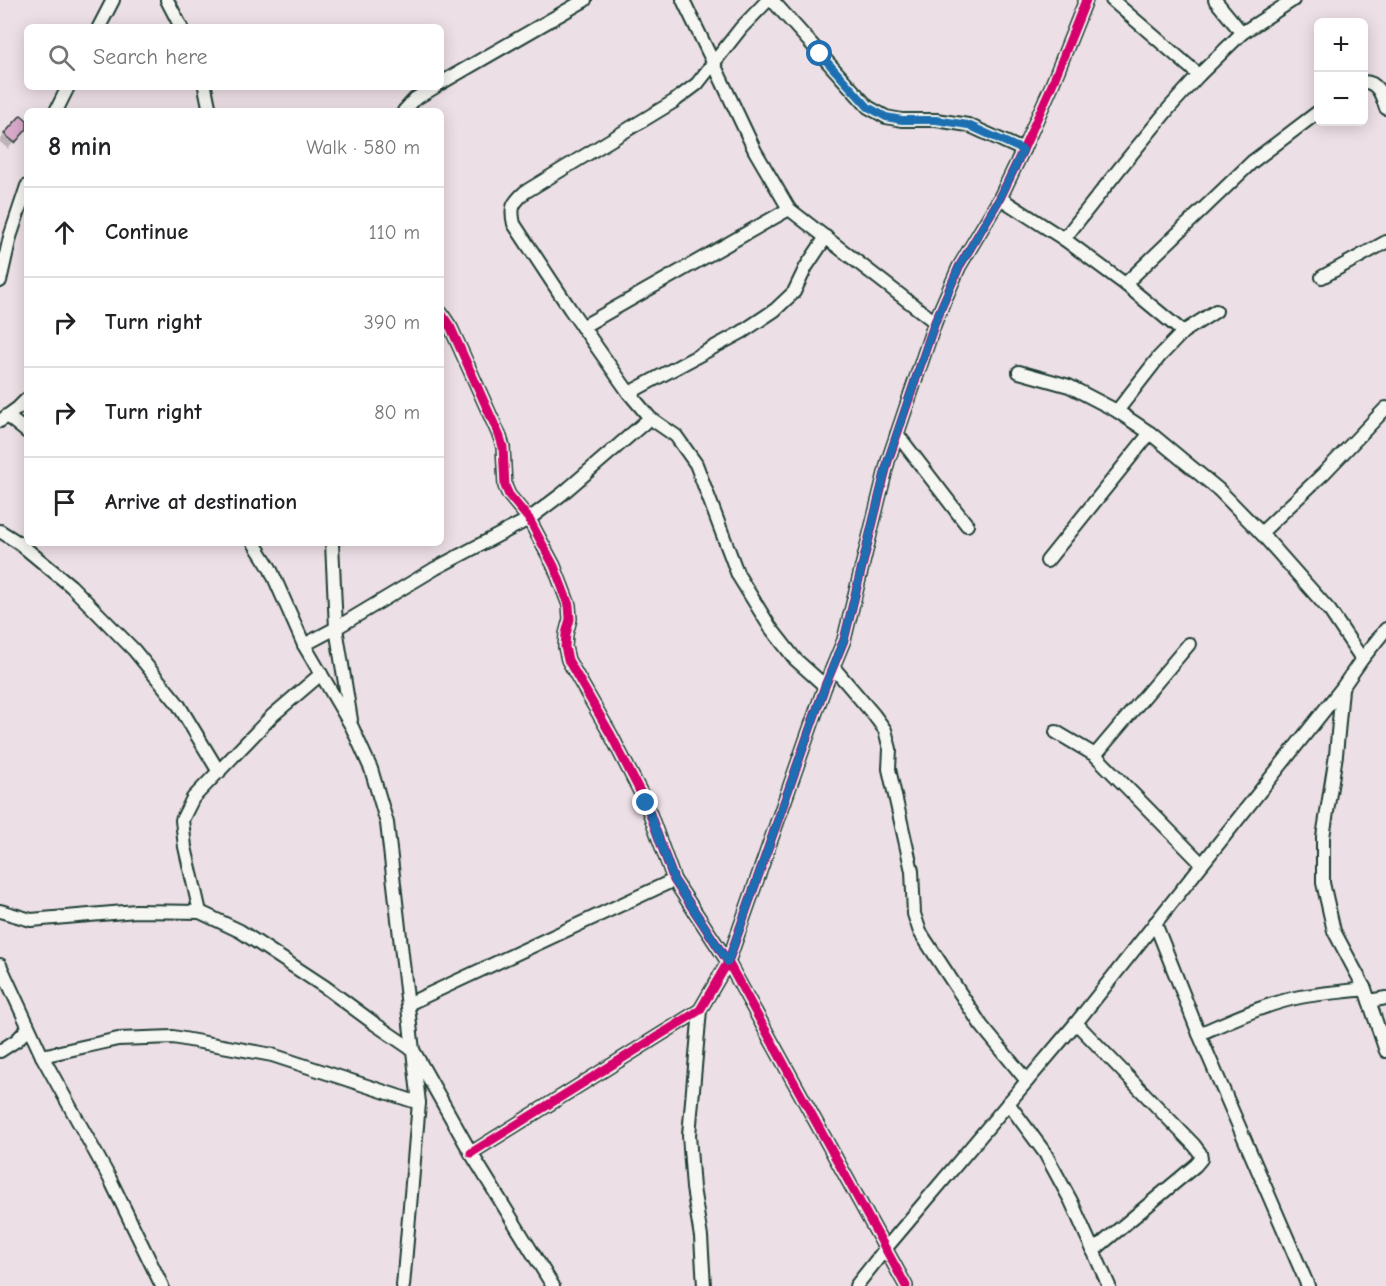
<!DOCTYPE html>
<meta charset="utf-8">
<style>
body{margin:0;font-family:"Comic Neue",sans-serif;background:#f2f2f2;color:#202124}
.controls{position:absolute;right:18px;top:18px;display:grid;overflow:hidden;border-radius:9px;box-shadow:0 3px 15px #0003}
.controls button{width:54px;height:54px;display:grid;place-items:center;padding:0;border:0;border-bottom:2px solid #e0e0e0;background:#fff;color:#202124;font:30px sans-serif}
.stop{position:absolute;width:18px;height:18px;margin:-14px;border:4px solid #1f6fb2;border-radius:50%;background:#fff}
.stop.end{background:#1f6fb2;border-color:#fff;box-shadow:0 2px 6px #0008}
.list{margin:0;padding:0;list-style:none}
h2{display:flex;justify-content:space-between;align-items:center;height:78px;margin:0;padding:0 24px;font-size:26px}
h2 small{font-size:20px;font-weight:400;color:#757577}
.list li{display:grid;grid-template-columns:39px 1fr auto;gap:18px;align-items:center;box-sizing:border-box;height:90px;padding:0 24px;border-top:2px solid #e0e0e0}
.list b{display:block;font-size:22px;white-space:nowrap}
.list em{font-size:20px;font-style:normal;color:#757577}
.icon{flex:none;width:33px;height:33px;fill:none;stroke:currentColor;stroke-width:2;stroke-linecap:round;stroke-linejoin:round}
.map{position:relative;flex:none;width:1386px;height:1286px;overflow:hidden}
.search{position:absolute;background:#fff;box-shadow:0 3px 15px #0003;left:24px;top:24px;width:420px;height:66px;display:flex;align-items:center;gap:15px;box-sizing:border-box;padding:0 21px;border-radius:9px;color:#757577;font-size:22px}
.panel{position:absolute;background:#fff;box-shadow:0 3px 15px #0003;left:24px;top:108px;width:420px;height:438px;border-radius:9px}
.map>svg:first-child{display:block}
.shadow{fill:#0003}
.building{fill:#d9a9ca;stroke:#1f3d34;stroke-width:1.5}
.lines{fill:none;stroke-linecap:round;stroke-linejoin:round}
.street-casing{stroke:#1f3d34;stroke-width:16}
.street{stroke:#f6f6f2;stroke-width:12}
.cycleway-casing{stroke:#f6f6f2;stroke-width:13}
.cycleway{stroke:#d6006c;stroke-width:9}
.route{stroke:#1f6fb2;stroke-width:8}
</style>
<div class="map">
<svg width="1386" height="1286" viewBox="0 0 1386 1286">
<rect width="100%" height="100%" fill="#eddfe6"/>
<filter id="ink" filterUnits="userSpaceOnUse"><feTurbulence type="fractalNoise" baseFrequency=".0167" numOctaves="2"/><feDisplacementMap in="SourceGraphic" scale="12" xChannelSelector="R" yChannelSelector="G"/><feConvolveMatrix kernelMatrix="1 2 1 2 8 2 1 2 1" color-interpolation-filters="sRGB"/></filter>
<g filter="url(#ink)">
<path class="shadow" d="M 27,122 L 27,127 L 8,149 L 0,142 L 0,140 L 14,124 Z"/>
<path class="building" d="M 21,115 L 27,120 L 27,129 L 15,143 L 4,134 Z"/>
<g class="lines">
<g class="street-casing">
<g id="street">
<path d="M 167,0 L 181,27"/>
<path d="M 683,0 L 713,62 L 755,151 L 789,209 L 935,322"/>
<path d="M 768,0 L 741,28 L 697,84 L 673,102 L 525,192 C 513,203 510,207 514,224 L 570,309 L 629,393 L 650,418 L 676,436 L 696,464 L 738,575 L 770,627 L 795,659 L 825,686"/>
<path d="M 772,0 L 868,107 L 886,117 L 902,120 L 936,120 L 968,125 L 1023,150"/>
<path d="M 1112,0 L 1199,75"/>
<path d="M 1215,0 L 1242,33"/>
<path d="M 99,27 L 113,0"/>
<path d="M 1364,82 C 1378,82 1382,96 1386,108"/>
<path d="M 441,83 L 585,0"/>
<path d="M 205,87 L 210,111"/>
<path d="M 56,111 L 68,87"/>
<path d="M 404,111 L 415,99 L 435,87"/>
<path d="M 1000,198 L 1064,239 L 1125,284 L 1183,332"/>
<path d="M 1064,239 L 1120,168 L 1170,107 L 1199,75 L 1242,33 L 1293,0"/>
<path d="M 1322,277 L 1386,242"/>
<path d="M 0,281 L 10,237 L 27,186"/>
<path d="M 1125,284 L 1252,162 L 1318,112"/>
<path d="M 441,313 L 451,328 L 500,437 L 503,447 L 505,486 L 509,495 L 529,519 L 554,566 L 569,605 L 570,619 L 566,634 L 565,647 L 568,660 L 611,735 L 646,803 L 674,880 L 728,962 L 700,1010 L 471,1153"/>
<path d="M 582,327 L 789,209"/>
<path d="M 1019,372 L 1069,386 L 1117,411 L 1150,433 L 1219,490 L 1261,533 L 1330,611 L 1362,659"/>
<path d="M 629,393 L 742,332 L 775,310 L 794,292 L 806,267 L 826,237"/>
<path d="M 1117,411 L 1159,357 L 1183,332 L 1216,311"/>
<path d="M 7,416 L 27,432"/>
<path d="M 0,421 L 18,408 L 27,399"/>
<path d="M 897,434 L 967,525"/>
<path d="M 0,531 L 19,543 L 71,586 L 134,650 L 178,704 L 219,772"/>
<path d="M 1261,533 L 1324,473 L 1386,408"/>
<path d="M 254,543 L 270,568 L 304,645 L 352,727 L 371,769 L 387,823 L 419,1103 L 403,1286"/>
<path d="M 332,543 L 336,628 L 351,720"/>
<path d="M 1047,561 L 1150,433"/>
<path d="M 304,645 L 336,628 L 436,568 L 529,519 L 562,494 L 650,418"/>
<path d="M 833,667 L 874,715 L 885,730 L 890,749 L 889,769 L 912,871 L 914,914 L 920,932 L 981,1025 L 1027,1081"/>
<path d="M 1342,689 L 1336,755 L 1323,837 L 1323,883 L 1334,931 L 1365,989 L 1386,1051"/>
<path d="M 1056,732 L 1095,755 L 1202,864"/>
<path d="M 1095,755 L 1189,644"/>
<path d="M 0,911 L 31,920 L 136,911 L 200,912 L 240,931 L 325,987 L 375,1024 L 413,1050 L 471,1153 L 553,1286"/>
<path d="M 200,912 L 185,847 L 182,820 L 193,798 L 273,715 L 321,674"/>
<path d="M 1155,923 L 1199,1034 L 1308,1286"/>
<path d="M 0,965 L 42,1056 L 110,1179 L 162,1286"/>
<path d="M 1369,1001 L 1386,998"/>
<path d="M 408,1004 L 674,880"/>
<path d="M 700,1010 L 689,1135 L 693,1188 L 701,1237 L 704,1286"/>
<path d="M 1076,1023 L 1194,1145 L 1200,1153 L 1201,1159 L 1196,1165 L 1093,1251"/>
<path d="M 1199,1034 C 1232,1020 1265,1004 1300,997 C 1321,993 1343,992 1365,989"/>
<path d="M 0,1051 L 17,1040 L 28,1028"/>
<path d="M 42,1056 L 118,1039 L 173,1037 L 272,1055 L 419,1103"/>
<path d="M 1008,1103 L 1045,1153 L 1071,1201 L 1109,1286"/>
<path d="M 856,1286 L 886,1248 L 1076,1023 L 1342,688 L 1362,659 L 1386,629"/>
<path d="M 906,1286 L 728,962 L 825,686 L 844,640 L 888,461 L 935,322 L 959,267 L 1000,198 L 1023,150 L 1052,85 L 1086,0"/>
</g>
</g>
<use href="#street" class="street"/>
<g class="cycleway-casing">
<g id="cycleway">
<path d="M 441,313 L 451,328 L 500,437 L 503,447 L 505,486 L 509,495 L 529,519 L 554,566 L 569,605 L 570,619 L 566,634 L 565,647 L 568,660 L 611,735 L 646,803 L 674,880 L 728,962 L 700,1010 L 471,1153"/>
<path d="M 906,1286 L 728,962 L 825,686 L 844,640 L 888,461 L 935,322 L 959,267 L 1000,198 L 1023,150 L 1052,85 L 1086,0"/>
</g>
</g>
<use href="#cycleway" class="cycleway"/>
</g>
</g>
<g class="lines" filter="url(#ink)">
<path class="route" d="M 646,803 L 674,880 L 728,962 L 825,686 L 844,640 L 888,460 L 935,322 L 959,267 L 1000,198 L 1023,150 L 968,125 L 936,120 L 902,120 L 886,117 L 868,107 L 820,54"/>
</g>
</svg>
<div class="controls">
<button>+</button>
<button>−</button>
</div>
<div class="stop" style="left:820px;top:54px"></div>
<div class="stop end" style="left:646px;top:803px"></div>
<div class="search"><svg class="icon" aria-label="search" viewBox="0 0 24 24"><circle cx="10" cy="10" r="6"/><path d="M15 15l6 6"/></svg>Search here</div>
<section class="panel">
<h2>8 min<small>Walk · 580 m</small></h2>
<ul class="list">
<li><svg class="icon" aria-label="ahead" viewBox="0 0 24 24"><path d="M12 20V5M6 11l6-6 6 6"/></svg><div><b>Continue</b></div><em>110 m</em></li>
<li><svg class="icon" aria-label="right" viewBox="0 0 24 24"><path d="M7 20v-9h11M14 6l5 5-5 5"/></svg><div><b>Turn right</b></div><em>390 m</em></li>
<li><svg class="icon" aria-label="right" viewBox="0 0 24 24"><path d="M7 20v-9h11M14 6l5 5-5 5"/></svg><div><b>Turn right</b></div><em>80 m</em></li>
<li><svg class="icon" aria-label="arrive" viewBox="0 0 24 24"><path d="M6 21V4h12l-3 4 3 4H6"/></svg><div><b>Arrive at destination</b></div></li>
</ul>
</section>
</div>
